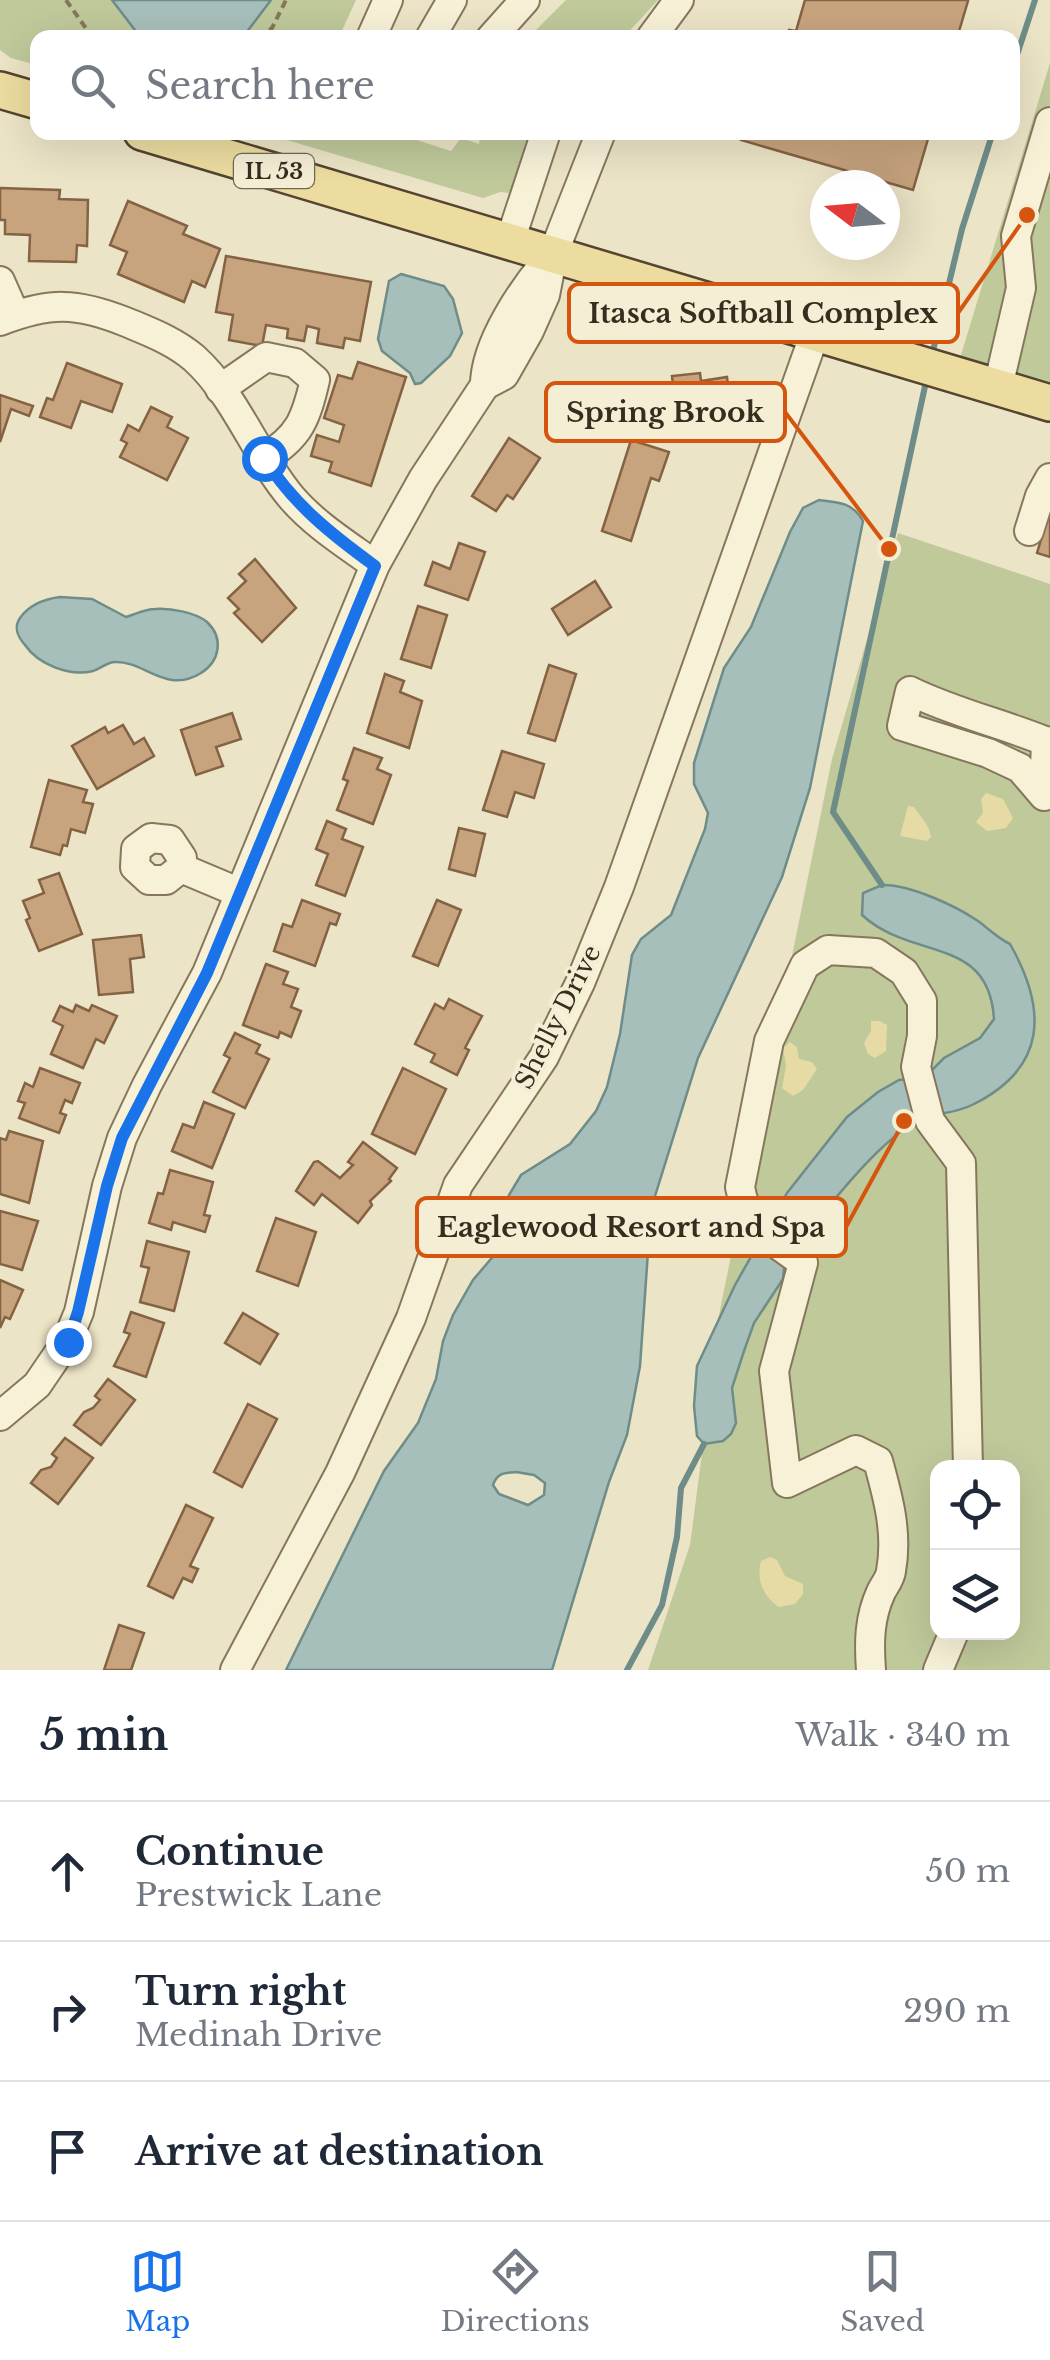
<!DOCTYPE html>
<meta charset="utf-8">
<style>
body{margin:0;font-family:"Libre Baskerville",serif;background:#f6f6f7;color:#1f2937}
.controls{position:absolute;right:30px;bottom:30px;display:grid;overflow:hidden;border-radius:20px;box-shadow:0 10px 40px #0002}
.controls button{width:90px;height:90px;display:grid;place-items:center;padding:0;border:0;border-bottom:2px solid #e0e1e3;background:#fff;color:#1f2937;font:50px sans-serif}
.compass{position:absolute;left:810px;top:170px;width:90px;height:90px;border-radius:50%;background:#fff;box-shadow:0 10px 40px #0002;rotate:286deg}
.stop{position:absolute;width:30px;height:30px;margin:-22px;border:8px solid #1a73e8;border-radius:50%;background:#fff}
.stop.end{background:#1a73e8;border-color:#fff;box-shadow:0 2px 10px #0008}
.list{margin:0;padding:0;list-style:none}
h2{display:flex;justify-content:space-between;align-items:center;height:130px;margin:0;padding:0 40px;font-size:42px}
h2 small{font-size:32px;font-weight:400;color:#747a83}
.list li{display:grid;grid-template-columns:65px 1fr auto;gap:30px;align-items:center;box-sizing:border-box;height:140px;padding:0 40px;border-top:2px solid #e0e1e3}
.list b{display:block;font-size:38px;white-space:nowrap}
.list p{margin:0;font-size:32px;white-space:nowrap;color:#747a83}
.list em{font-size:32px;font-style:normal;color:#747a83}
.icon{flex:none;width:55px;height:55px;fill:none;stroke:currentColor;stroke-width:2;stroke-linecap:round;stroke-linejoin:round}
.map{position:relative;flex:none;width:1050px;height:1670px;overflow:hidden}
.search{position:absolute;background:#fff;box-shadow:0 10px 40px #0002;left:30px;right:30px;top:30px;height:110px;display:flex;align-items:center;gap:25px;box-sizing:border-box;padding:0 35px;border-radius:20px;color:#747a83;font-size:38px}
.sheet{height:550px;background:#fff}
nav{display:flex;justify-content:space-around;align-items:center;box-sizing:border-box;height:140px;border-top:2px solid #e0e1e3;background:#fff;font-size:28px;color:#747a83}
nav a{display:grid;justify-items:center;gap:5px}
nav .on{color:#1a73e8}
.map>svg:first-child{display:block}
.green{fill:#bfc99a;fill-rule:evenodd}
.sand{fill:#e6dba4}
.water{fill:#a7bfbb;stroke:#6e8d89;stroke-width:2.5;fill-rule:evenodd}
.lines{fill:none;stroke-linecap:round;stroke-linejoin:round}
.stream{stroke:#6e8d89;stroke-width:6}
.building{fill:#c8a47e;stroke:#846344;stroke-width:2.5}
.minor-casing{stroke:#86775c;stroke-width:32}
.major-casing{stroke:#544430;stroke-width:40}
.path{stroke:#86775c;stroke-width:4;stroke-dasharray:8 5;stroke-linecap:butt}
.minor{stroke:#f7f1d8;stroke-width:28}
.major{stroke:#ecdca0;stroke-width:35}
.route{stroke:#1a73e8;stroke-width:12}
.labels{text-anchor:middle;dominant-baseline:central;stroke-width:8;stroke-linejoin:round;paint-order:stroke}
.shield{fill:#f4eed5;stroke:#706756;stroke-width:2.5}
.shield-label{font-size:22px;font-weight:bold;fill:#372d1f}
.street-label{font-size:25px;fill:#372d1f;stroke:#f4eed5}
.leader{fill:none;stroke:#d6550e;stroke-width:4}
.callout-dot{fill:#d6550e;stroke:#f4eed5;stroke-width:4}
.callout{fill:#f4eed5;stroke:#d6550e;stroke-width:4}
.callout-label{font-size:28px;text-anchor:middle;font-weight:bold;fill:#372d1f}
</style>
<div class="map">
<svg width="1050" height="1670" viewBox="0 0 1050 1670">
<rect width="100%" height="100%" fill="#ece4c6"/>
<g class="green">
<path d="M 0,0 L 356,0 L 339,37 L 38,38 L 37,65 L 11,58 L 0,50 Z"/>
<path d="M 566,0 L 658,0 L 624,37 L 529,37 Z"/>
<path d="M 1050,63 L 1050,397 L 957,368 Z"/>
<path d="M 263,133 L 395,133 L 451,151 L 461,138 L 479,144 L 481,133 L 537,133 L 520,194 L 500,192 L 483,198 Z"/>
<path d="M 898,533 L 1050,584 L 1050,1670 L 648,1670 L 690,1545 L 706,1423 L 707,1374 L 832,759 ZM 938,1468 L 1012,1468 L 1012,1632 L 938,1632 Z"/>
</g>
<g class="sand">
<path d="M 986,793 L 1003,799 L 1013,818 L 1006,828 L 987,831 L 976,822 L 983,813 L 981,799 Z"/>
<path d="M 908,806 L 914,807 C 920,817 929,823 931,837 L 927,841 L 900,836 Z"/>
<path d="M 871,1021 L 880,1021 L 887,1025 L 886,1051 L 875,1058 L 868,1054 L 864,1043 L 871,1031 Z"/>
<path d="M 790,1042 L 797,1047 L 799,1059 L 812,1062 L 817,1069 L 803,1090 L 793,1096 L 782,1088 L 786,1066 L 783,1048 Z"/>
<path d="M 770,1557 L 777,1560 L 785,1576 L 803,1584 L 803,1594 L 795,1604 L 779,1607 C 763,1596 756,1580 761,1561 Z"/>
</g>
<g class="water">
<path d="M 112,0 L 271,0 L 243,37 L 141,38 Z"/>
<path d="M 401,274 L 444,286 L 453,299 L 462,333 L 450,356 L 421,383 L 415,384 L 410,373 L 382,351 L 378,339 L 389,281 Z"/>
<path d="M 819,500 C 839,502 853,503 863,521 L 810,788 L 782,877 L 698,1058 L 651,1209 L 640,1366 L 627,1435 L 609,1482 L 552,1670 L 286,1670 L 384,1471 L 418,1423 L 436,1379 L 443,1341 L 453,1315 L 473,1280 L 502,1246 L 509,1195 L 521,1175 L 570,1144 L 596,1111 L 607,1087 L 620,1034 L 632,955 L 641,939 L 671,915 L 705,829 L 708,813 L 694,784 L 694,763 L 724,668 L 751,627 L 790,532 L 803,508 ZM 516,1472 L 534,1475 L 545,1483 L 544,1495 L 528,1505 L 499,1494 L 493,1485 C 497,1473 504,1473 516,1472 Z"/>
<path d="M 60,597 L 92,599 L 126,617 C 136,614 145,609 155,609 C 170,608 195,612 207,622 C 224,638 220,661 201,673 C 166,695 144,660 114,662 C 106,663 100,669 93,671 C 69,677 38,664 25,645 C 18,637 13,628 20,618 C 29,605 45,599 60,597 Z"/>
<path d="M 882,885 C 909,884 956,906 978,921 C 989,929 997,938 1010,944 C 1047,1009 1048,1068 972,1105 C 950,1116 929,1111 908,1126 C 864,1158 832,1205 796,1244 L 785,1259 L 783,1279 L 754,1323 L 744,1351 L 732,1388 L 736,1423 L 731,1434 L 723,1441 L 704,1444 L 697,1436 L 694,1406 L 697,1366 L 735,1285 L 787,1193 L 847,1117 L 878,1092 L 899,1080 L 925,1077 L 944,1058 L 980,1038 L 994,1019 C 989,935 912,961 862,915 L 863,893 Z"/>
</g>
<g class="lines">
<g class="stream">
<path d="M 1012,70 L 1035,0"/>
<path d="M 932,355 L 962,229 L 993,132"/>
<path d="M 882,885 L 833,812 L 927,377"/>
<path d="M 627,1670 L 662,1605 L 677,1537 L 681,1488 L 704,1444"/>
</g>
</g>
<g class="building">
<path d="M 805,0 L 966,0 L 968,1 L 957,38 L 787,38 L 789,30 L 796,31 Z"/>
<path d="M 743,132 L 930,132 L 913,190 L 741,140 Z"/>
<path d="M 0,188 L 60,190 L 59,199 L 88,200 L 87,246 L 77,245 L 76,262 L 29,261 L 30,235 L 5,234 L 5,220 L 0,220 Z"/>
<path d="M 128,201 L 187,226 L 183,234 L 220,249 L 205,287 L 192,281 L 184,302 L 118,274 L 127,252 L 110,245 Z"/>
<path d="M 226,256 L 371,282 L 360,341 L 345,338 L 343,348 L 317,343 L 319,329 L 307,326 L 304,341 L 287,338 L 288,329 L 266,325 L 262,346 L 229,340 L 233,315 L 216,312 Z"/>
<path d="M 358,362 L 406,377 L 371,486 L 329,472 L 332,462 L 311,456 L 317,435 L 339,442 L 344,425 L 324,418 L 338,375 L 352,379 Z"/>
<path d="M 67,363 L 122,384 L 112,412 L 81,401 L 71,428 L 40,417 L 47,398 L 53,400 Z"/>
<path d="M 700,373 L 701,381 L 727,377 L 731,414 L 677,421 L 672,376 Z"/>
<path d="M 0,395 L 33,406 L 29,416 L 11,409 L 0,442 Z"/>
<path d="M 151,407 L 172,417 L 167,427 L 188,438 L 167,480 L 120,457 L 127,443 L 121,440 L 128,425 L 139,431 Z"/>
<path d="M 509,438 L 540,458 L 513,499 L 507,495 L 496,511 L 472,496 Z"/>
<path d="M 631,440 L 669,452 L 659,481 L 651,478 L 631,541 L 602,531 Z"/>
<path d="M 1050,510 L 1050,557 L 1037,553 Z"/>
<path d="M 459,543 L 485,552 L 468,600 L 425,585 L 433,562 L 450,569 Z"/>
<path d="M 255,559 L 296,608 L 262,642 L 234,613 L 239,609 L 228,598 L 246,581 L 239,574 Z"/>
<path d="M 595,581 L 611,607 L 568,635 L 552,609 Z"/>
<path d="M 418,606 L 447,615 L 431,668 L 401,659 Z"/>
<path d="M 549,665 L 576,674 L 555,741 L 528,733 Z"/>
<path d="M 385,674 L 404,681 L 400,692 L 422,701 L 409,748 L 367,733 Z"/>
<path d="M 232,713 L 241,739 L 216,747 L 223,766 L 196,775 L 181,730 Z"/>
<path d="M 123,725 L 134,744 L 144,738 L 154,756 L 97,789 L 72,746 L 105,727 L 108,733 Z"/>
<path d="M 354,748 L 382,758 L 377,769 L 391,775 L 373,824 L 337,810 L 348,781 L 343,779 Z"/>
<path d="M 502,751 L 544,764 L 534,798 L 515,792 L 507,817 L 483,810 Z"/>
<path d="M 49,780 L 87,790 L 83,802 L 93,804 L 85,833 L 71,829 L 67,846 L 63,845 L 60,855 L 31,847 Z"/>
<path d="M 327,821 L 346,829 L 342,839 L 363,847 L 345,896 L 316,885 L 328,854 L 316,849 Z"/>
<path d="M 459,828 L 485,834 L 475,876 L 449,869 Z"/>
<path d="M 59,873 L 82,934 L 39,951 L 26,920 L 30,918 L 23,901 L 44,893 L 39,880 Z"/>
<path d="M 302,900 L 340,914 L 336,925 L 330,923 L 315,966 L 274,951 L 283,924 L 292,927 Z"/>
<path d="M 437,900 L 461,910 L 438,966 L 413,956 Z"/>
<path d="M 141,935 L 144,957 L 130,959 L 133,992 L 99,995 L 93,940 Z"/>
<path d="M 266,964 L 288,972 L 283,984 L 298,989 L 291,1007 L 301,1011 L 291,1037 L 280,1032 L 278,1038 L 243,1025 Z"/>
<path d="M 449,999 L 482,1016 L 465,1048 L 469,1050 L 457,1075 L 431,1062 L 435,1054 L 415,1044 L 435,1004 L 444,1009 Z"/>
<path d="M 76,1005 L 89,1011 L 92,1005 L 117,1016 L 104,1043 L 96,1039 L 83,1068 L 51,1054 L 63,1026 L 53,1021 L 60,1006 L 73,1012 Z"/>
<path d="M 235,1033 L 260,1045 L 256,1053 L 269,1059 L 245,1108 L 213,1092 L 230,1058 L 224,1055 Z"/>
<path d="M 40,1068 L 80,1083 L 72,1103 L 65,1100 L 60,1113 L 66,1115 L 59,1133 L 19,1118 L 25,1103 L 18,1101 L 25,1083 L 33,1087 Z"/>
<path d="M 403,1068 L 446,1089 L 415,1154 L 372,1134 Z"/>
<path d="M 204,1102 L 234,1114 L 212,1168 L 172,1151 L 183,1124 L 194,1128 Z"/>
<path d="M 9,1131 L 43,1141 L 29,1203 L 0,1194 L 0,1138 L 6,1140 Z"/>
<path d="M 363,1142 L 397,1168 L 389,1179 L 391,1181 L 370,1201 L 372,1205 L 358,1223 L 322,1194 L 314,1205 L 296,1191 L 314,1162 L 318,1161 L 340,1178 L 353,1165 L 348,1162 Z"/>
<path d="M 170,1170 L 213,1182 L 204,1215 L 210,1216 L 205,1232 L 173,1222 L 171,1230 L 149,1223 L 158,1193 L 163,1194 Z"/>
<path d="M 0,1211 L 38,1221 L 22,1270 L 0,1264 Z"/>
<path d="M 276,1218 L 316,1232 L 298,1286 L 257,1271 Z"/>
<path d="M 147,1241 L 189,1252 L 174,1311 L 140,1302 L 149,1268 L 141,1266 Z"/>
<path d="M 0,1280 L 23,1290 L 10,1319 L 5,1317 L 0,1328 Z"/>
<path d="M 131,1312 L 164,1323 L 146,1377 L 114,1366 L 130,1334 L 124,1332 Z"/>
<path d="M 243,1313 L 278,1334 L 260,1364 L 225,1343 Z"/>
<path d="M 108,1379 L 135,1400 L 101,1445 L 74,1425 L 84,1412 L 93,1408 L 100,1400 L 95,1396 Z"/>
<path d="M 248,1404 L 277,1419 L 242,1487 L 214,1472 Z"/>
<path d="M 65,1438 L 93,1458 L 58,1504 L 31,1483 L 41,1470 L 51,1467 L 57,1458 L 52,1454 Z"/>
<path d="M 186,1505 L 213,1518 L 190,1566 L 198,1569 L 192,1582 L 183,1578 L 173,1598 L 148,1586 Z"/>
<path d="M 119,1625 L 144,1633 L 131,1670 L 104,1670 Z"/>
</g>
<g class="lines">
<g class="minor-casing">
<g id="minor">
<path d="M 371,38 L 388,0"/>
<path d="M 430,38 L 452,0"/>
<path d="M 491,38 L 525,0"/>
<path d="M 651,38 L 679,0"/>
<path d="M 510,241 L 546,132"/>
<path d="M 0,281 L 15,315"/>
<path d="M 0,321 C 50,302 76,302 126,322 C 150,332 174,341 194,358 C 236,396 255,454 291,497 C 315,525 346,544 375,565"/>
<path d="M 485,385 C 485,343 524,287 551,256"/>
<path d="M 998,387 L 1021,288 L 1016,236 L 1050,122"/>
<path d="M 220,389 L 266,357 L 295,363 L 315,380 C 306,418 300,437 264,458"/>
<path d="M 1029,531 L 1040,496 L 1050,478"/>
<path d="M 1046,741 L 1044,796 L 1020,768 L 988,753 L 902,726 L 910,691 C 955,713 1004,724 1050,743"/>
<path d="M 181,868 L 166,880 L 149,880 L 135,867 L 136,849 L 151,838 L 170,840 L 182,858 L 181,868 L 238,892"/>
<path d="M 0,1416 L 37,1385 L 67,1341 L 79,1312 L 107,1186 L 122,1138 L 147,1085 L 207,973 L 375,565 L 423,479 L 485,385 L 504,375 L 529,331 L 545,295 L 553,254 L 601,132"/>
<path d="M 235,1670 L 340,1473 L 411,1318 L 458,1185 L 544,1057 L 580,983 L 619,887 L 815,333"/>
<path d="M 871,1670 C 869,1643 869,1618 881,1592 C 885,1584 890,1579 891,1571 C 898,1533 888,1497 878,1461 L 856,1450 L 787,1483 L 774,1371 L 803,1263 C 770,1237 748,1232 740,1187 L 769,1041 L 805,965 L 828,950 L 876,953 L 904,972 L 922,1001 L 922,1036 L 916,1067 L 930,1121 L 961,1163 L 968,1468"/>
<path d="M 938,1670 L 954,1632"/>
</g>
</g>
<g class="major-casing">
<g id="major">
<path d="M 0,90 L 38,101"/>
<path d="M 142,132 L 1050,403"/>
</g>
</g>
<g class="path">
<path d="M 66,0 L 90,34 L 96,38"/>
<path d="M 259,38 L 272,28 L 286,0"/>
</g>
<use href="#minor" class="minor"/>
<use href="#major" class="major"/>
</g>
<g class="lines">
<path class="route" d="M 68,1342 L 78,1312 L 107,1186 L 122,1138 L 207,973 L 375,566 C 331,534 293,504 264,458"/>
</g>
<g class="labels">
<rect class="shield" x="234" y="154" width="80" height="34" rx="8"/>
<g class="shield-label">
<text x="274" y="171">IL 53</text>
</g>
<g class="street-label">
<text transform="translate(558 1017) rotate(-63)">Shelly Drive</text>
</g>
</g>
<path class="leader" d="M1027 215L958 313M889 549L785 412M904 1121L846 1227"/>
<g class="callout-dot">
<circle cx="1027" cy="215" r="10"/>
<circle cx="889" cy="549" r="10"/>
<circle cx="904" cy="1121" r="10"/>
</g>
<g class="callout">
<rect x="569" y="284" width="389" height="58" rx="10"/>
<rect x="546" y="383" width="239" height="58" rx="10"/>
<rect x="417" y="1198" width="429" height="58" rx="10"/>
</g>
<g class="callout-label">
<text x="763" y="323">Itasca Softball Complex</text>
<text x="665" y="422">Spring Brook</text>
<text x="631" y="1237">Eaglewood Resort and Spa</text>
</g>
</svg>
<div class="controls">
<button><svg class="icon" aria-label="locate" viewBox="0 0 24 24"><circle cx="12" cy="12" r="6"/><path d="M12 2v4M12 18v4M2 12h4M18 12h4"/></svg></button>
<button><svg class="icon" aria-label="layers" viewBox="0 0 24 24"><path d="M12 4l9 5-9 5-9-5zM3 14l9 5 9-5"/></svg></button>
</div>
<svg class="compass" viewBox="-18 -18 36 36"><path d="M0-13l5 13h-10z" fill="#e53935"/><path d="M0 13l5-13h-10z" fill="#747a83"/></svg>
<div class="stop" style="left:264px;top:458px"></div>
<div class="stop end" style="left:68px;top:1342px"></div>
<div class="search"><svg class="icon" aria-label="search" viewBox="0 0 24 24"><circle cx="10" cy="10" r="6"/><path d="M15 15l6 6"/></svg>Search here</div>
</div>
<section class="sheet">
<h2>5 min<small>Walk · 340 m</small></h2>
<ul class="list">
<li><svg class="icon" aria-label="ahead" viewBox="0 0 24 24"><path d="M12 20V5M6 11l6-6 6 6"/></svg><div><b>Continue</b><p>Prestwick Lane</p></div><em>50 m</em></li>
<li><svg class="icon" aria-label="right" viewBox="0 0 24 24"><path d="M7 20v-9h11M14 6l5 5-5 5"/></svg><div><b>Turn right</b><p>Medinah Drive</p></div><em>290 m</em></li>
<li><svg class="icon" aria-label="arrive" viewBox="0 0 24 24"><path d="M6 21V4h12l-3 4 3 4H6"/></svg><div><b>Arrive at destination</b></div></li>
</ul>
</section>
<nav>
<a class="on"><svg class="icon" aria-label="map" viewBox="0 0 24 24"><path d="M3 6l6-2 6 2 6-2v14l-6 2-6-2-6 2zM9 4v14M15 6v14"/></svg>Map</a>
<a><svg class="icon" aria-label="directions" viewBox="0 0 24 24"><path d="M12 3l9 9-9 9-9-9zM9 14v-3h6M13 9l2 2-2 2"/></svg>Directions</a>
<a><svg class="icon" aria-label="saved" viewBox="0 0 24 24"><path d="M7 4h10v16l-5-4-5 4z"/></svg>Saved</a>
</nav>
